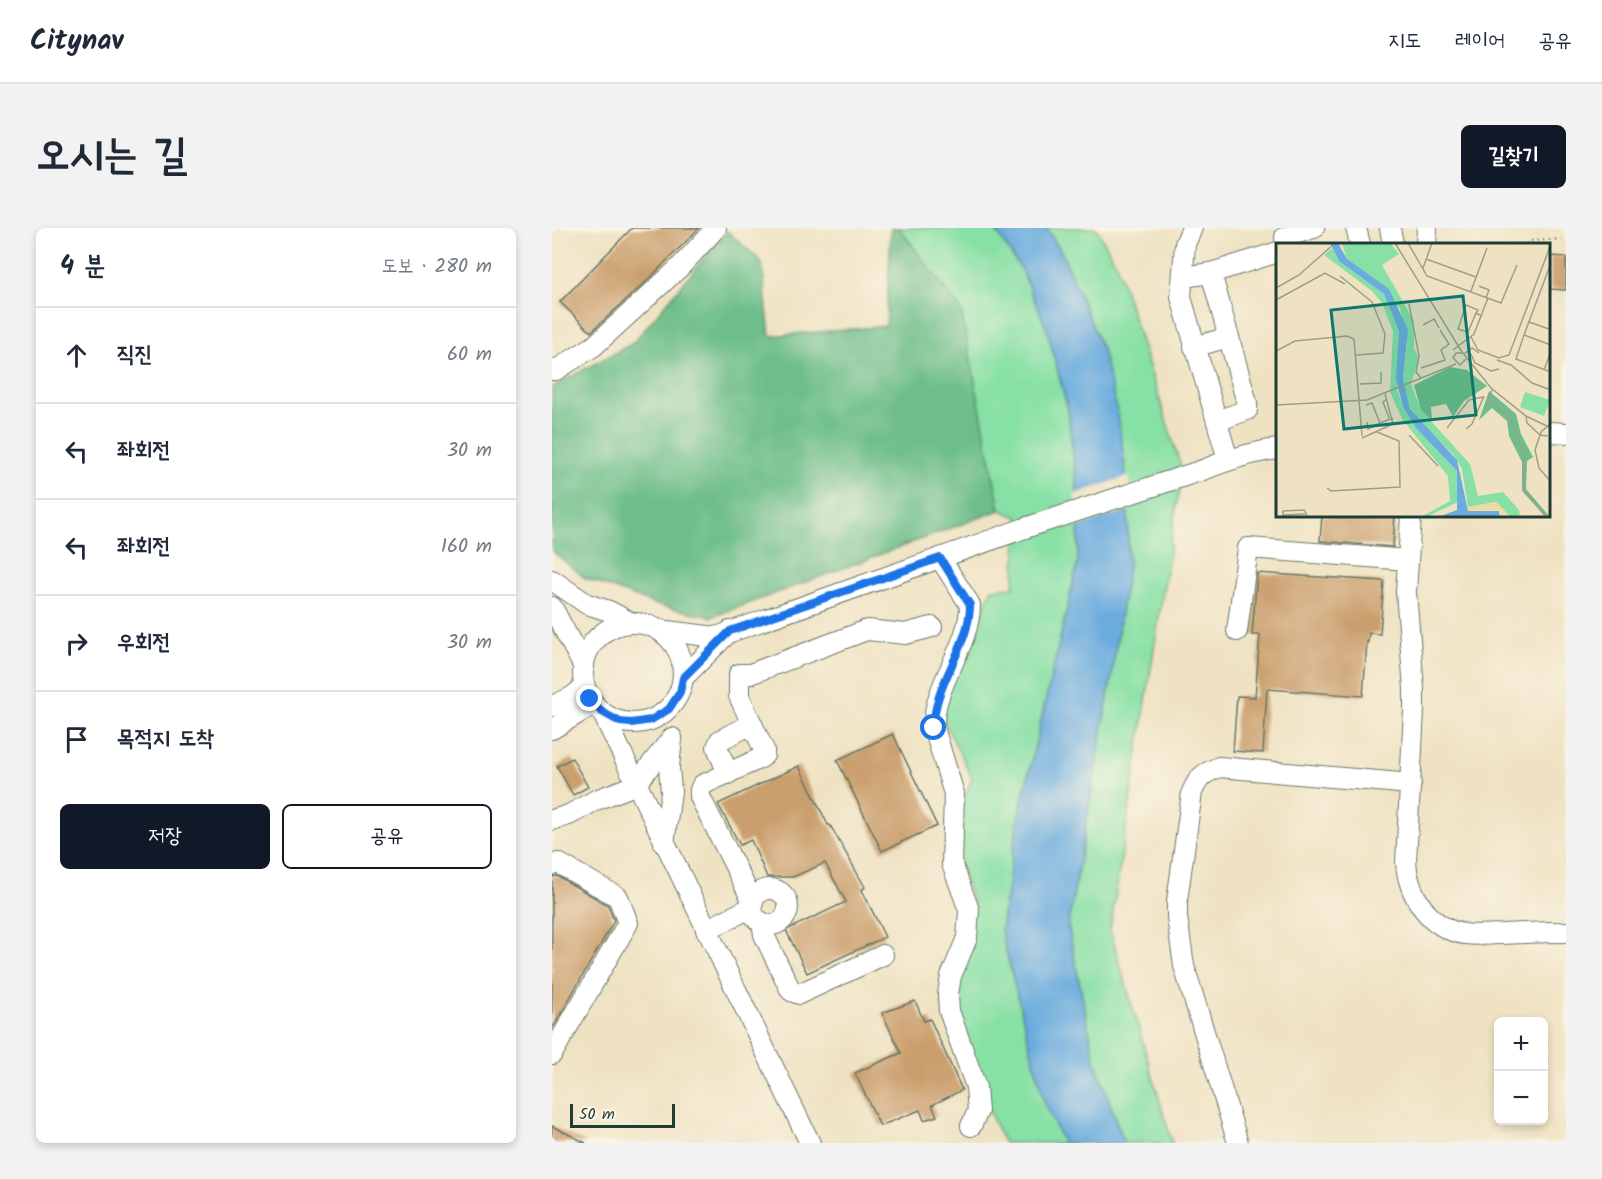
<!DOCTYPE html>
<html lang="ko">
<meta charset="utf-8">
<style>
body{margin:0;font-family:Kalam,"Poor Story",sans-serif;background:#f2f2f3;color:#1f2937}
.controls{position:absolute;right:18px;bottom:18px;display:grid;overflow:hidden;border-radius:9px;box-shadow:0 3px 9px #0003}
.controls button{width:54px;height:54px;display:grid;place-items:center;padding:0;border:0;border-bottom:2px solid #e0e1e3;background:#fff;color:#1f2937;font:30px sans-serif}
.scale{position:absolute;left:18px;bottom:15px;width:105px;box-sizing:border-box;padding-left:6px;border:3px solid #1f3d34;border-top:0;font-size:16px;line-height:21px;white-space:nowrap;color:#1f3d34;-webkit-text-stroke:4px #fcf5e5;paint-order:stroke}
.stop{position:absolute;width:18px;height:18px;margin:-14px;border:4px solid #1a73e8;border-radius:50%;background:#fff}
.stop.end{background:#1a73e8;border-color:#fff;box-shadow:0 2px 6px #0008}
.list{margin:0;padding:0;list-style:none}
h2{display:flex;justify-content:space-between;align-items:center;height:78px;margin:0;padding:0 24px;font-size:26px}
h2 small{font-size:20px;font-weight:400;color:#747a83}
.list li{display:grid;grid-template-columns:39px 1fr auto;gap:18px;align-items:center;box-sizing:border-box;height:96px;padding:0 24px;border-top:2px solid #e0e1e3}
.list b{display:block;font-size:22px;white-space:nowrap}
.list em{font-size:20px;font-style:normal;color:#747a83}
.actions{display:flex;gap:12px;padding:18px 24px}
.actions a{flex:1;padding:14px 0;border:2px solid #111827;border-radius:9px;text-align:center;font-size:21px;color:#111827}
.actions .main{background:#111827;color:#fff}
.icon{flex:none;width:33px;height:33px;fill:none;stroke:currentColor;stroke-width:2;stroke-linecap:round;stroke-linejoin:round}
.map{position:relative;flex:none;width:1014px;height:915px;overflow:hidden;border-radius:9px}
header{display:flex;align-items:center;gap:36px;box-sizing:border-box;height:84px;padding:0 30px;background:#fff;border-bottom:2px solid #e0e1e3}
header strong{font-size:28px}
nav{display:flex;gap:33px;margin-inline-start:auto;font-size:21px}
.intro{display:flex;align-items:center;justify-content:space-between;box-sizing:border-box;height:144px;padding:0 36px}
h1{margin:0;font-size:42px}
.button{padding:15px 27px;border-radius:9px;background:#111827;color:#fff;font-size:21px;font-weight:700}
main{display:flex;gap:36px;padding:0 36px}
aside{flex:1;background:#fff;border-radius:9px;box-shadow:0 3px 9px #0003}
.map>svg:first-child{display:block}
.green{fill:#87e0a5;stroke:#538e6c;stroke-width:1.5}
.forest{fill:#6dbe8a;stroke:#467e5f;stroke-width:1.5}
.water{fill:#6aacde;stroke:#447489;stroke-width:1.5}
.pier{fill:#efe2c2}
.building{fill:#ca9f6d}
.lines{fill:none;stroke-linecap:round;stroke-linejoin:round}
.minor-casing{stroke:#687766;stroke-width:22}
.path{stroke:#687766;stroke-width:2;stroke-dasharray:1.5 4.5;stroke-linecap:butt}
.minor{stroke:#fff;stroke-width:20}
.route{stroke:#1a73e8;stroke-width:8}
.inset-road{fill:none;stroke:#9ca089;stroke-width:1.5}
.view{fill:#0f766e;fill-opacity:0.15;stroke:#0f766e;stroke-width:3}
.inset-edge{fill:none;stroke:#1f3d34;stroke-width:3}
</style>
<header>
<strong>Citynav</strong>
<nav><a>지도</a><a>레이어</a><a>공유</a></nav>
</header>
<div class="intro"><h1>오시는 길</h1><a class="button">길찾기</a></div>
<main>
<aside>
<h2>4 분<small>도보 · 280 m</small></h2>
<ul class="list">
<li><svg class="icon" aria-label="ahead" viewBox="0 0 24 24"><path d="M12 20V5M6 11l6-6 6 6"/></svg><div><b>직진</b></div><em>60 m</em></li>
<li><svg class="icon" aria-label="left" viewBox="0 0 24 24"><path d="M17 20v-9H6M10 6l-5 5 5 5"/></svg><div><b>좌회전</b></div><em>30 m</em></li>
<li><svg class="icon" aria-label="left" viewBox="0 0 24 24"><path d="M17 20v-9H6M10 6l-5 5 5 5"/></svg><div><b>좌회전</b></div><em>160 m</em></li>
<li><svg class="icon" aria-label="right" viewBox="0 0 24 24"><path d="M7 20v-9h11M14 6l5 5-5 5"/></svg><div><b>우회전</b></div><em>30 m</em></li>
<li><svg class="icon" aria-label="arrive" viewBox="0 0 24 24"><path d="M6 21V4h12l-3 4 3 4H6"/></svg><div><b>목적지 도착</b></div></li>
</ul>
<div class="actions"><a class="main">저장</a><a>공유</a></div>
</aside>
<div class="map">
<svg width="1014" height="915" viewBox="0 0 1014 915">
<rect width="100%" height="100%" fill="#fcf5e5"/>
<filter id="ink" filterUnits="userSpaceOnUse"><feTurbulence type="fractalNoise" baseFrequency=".0167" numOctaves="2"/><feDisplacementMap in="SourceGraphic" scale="12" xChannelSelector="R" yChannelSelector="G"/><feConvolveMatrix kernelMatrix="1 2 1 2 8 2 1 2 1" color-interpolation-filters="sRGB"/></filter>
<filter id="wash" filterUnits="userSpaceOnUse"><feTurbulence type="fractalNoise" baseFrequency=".008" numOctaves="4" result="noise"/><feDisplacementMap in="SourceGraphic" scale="24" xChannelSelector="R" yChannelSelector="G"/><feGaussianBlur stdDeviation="1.35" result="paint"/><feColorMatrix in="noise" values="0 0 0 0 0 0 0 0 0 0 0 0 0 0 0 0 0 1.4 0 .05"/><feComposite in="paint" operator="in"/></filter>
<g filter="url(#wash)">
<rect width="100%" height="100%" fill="#efe2c2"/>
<g class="green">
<path d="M 347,0 L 442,0 L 469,41 L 495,101 L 516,182 L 527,278 L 526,334 L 466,591 L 449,703 L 492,873 L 511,915 L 452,915 L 434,877 L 397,762 L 421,674 L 403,625 L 406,590 L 420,550 L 387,483 L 440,361 L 462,359 L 466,289 L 448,282 L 409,82 Z"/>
<path d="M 494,0 L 544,0 L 564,35 L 630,242 L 558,702 L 620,915 L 572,915 L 543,833 L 516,698 L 559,452 L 576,338 L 565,182 L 550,121 L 510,25 Z"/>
</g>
<path class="forest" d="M 339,0 L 347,0 L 409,82 L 448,282 L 160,389 L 105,377 L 33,350 L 0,323 L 0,159 L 81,115 L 175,3 L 210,34 L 218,108 L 334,98 Z"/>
<path class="water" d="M 442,0 L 494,0 L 510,25 L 550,121 L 565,182 L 576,260 L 576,338 L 559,452 L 516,698 L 543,833 L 572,915 L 511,915 L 492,873 L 449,703 L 466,591 L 526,334 L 527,278 L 516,182 L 495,101 L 469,41 Z"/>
<path class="pier" d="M 577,248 L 579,281 L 524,299 L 523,266 Z"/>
<g id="blocks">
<g class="building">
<path d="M 80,0 L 147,0 L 99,49 L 39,104 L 8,74 Z"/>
<path d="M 998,28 L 1014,29 L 1014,62 L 998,61 Z"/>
<path d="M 770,288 L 843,288 L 841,319 L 768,313 Z"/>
<path d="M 705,345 L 832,353 L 828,406 L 817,405 L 816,414 L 815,414 L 811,468 L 715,461 L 711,525 L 681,523 L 685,468 L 703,469 L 708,407 L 700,407 Z"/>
<path d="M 341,506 L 385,598 L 330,623 L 285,532 Z"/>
<path d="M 20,530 L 36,559 L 21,567 L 5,538 Z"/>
<path d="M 247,538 L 276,597 L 278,597 L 313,659 L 310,662 L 333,709 L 255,745 L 234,702 L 294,674 L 273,635 L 241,649 L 215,649 L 199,612 L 188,617 L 166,576 Z"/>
<path d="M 5,648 L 56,677 L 62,693 L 0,801 L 0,649 Z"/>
<path d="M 363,773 L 372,793 L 378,791 L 410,862 L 380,877 L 385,888 L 372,892 L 368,882 L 328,898 L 303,845 L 349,825 L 330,785 Z"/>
<path d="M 0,898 L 34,915 L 0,915 Z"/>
</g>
</g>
</g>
<g filter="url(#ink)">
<use href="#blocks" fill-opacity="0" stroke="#687766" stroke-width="1.5"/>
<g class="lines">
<g class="minor-casing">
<g id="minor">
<path d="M 640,0 L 633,16 L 629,69 L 676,232"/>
<path d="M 804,0 L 808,16"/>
<path d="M 838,0 L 841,16"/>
<path d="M 734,16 L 733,9 L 762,0"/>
<path d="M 874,16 L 875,0"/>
<path d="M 659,45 L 695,175 L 695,182 L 665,193"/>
<path d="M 631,49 L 659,45 L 726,24"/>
<path d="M 642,119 L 677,109"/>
<path d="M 0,142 L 4,142 L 42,118 L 128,39 L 164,0"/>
<path d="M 998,204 L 1014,205"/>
<path d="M 859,288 L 854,364 L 862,460 L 862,482 L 854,634 C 856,666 877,701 913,706 C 925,708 937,706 950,706 C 971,705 993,704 1014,704"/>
<path d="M 388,330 L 418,377 C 418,419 380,458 382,500 L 402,566 L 400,636 L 417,682 L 415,710 L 399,748 L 396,766 L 397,783 L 424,859 L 426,883 L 419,898"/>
<path d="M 0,352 L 35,376 L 57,383 L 80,395"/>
<path d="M 0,379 L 32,439"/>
<circle cx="81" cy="445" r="50"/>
<path d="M 107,402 L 164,409 L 473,300 L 651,242 C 676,232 699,224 726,221"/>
<path d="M 685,403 L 696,320 L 856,332"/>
<path d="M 131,450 L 178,403"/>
<path d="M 0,478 L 18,470 L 33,459"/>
<path d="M 50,484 L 258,915"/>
<path d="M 0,501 L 42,476"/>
<path d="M 176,546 L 165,519 L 168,512 L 200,496"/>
<path d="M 0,592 L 17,587 L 44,572 L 83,557 L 120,510"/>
<path d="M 112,616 L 119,564 L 117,539 L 120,511"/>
<path d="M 0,637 L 6,635 L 66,669 L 76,695 L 0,826"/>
<circle cx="218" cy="679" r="18"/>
<path d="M 201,674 L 148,569 L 148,562 L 150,557 L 209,530 L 212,527 L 212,522 L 187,468 L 187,446 L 198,446 L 315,402 L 353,406 L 380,399"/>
<path d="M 210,694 L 212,707 L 239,763 L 247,766 L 331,727"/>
<path d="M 154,702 L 200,679"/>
<path d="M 686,915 L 632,738 L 625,689 L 625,673 L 640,564 C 647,548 651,546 667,539 L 859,556"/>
</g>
</g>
<path class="path" d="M 975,16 L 976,13 L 1014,11"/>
<use href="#minor" class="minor"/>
</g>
</g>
<g class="lines" filter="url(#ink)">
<path class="route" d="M 38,471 L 50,484 L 68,494 L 79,495 L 99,492 L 117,481 L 128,464 L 131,450 L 178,403 L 388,330 L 418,377 C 418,419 380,458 382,500"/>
</g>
<g transform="translate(724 15)">
<rect width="274" height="274" fill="#efe2c2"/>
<path d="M 66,0 L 114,0 L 123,11 L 106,22 L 138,78 L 138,106 L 143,115 L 135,141 L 145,167 L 194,221 L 202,253 L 227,249 L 243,267 L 244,274 L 234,274 L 220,259 L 192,264 L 186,226 L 177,211 L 138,173 L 130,156 L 127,136 L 131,102 L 124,65 L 71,16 ZM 56,5 L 63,18 L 108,51 L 123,88 L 121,146 L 127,164 L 140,185 L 181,228 L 182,259 L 150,274 L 145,274 L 174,258 L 172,233 L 126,176 L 114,149 L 117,88 L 106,60 L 96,48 L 48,12 ZM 249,149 L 274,157 L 268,173 L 244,164 Z" fill="#87e0a5"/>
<path d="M 174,124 L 191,127 L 211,143 L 188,158 L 177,174 L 170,161 L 155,164 L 156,178 L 145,167 L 138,142 ZM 213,148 L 240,171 L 245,191 L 257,214 L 251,218 L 250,246 L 274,274 L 267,271 L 246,248 L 246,219 L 233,193 L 231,178 L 216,165 L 203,177 Z" fill="#6dbe8a"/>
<path d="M 220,259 L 233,272 L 227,273 L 224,267 L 192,268 L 192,264 Z" fill="#eeda9e"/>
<path d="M 54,0 L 62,0 L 71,16 L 113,46 L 132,87 L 127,136 L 134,166 L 181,217 L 192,268 L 223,268 L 224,274 L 162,274 L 181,267 L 181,228 L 140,185 L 127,164 L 120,136 L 123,88 L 108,51 L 63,18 Z" fill="#6aacde"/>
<path class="inset-road" d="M 119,0 L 186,109M 132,0 L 151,33 L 225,60 L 241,22M 150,16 L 200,34M 275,20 L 248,92 L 275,102M 147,25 L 156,0M 64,33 L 96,59 L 109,91 L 107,110 L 80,112M 203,43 L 213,47 L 210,55M 0,45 L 23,32 L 59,0M 195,48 L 211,5M 0,57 L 49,30 L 69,41M 133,61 L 143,113 L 140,129 L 145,135M 200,70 L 202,67 L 190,62 L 182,86 L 192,89 L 200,70 L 206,73M 253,79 L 273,86M 147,82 L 158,76 L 163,85M 248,92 L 240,116 L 275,129M 195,94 L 202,107 L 223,115 L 233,112 L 275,1M 177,107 L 198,91 L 212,55M 0,108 L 19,98 L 71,93 L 78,96 L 86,193M 188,111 L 196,105 L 203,110M 195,111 L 199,120 L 215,128 L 223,126M 190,116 L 184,122 L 177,115 L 180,110 L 187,110 L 215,145 L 250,173 L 275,185M 221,117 L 235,122 L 256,140 L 275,147M 145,125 L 169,117 L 165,107 L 173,101 L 164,87M 268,127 L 275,108M 84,141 L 105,140 L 105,129M 216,147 L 212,157 L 232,172 L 248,211 L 248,247 L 270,274M 111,156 L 107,159 L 113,175M 0,162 L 91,157 L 180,121M 90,162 L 96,160 L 104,180 L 117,175M 250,173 L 251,180 L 264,192 L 272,193M 91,179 L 92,186 L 104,180M 275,180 L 265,189 L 259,207 L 263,225 L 275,239M 171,185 L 193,157 L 207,154M 190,186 L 196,181 L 208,153M 133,192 L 162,223M 86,195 L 117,181 L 109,151M 51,245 L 55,248 L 124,244 L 123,198 L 101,189M 7,272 L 29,271M 7,274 L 7,268 L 28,267 L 32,274"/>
<path class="view" d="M 187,53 L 200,172 L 68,186 L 55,67 Z"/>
<rect width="274" height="274" class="inset-edge"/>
</g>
</svg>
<div class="controls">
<button>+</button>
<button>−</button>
</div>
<div class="scale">50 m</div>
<div class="stop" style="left:382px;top:500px"></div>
<div class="stop end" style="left:38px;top:471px"></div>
</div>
</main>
